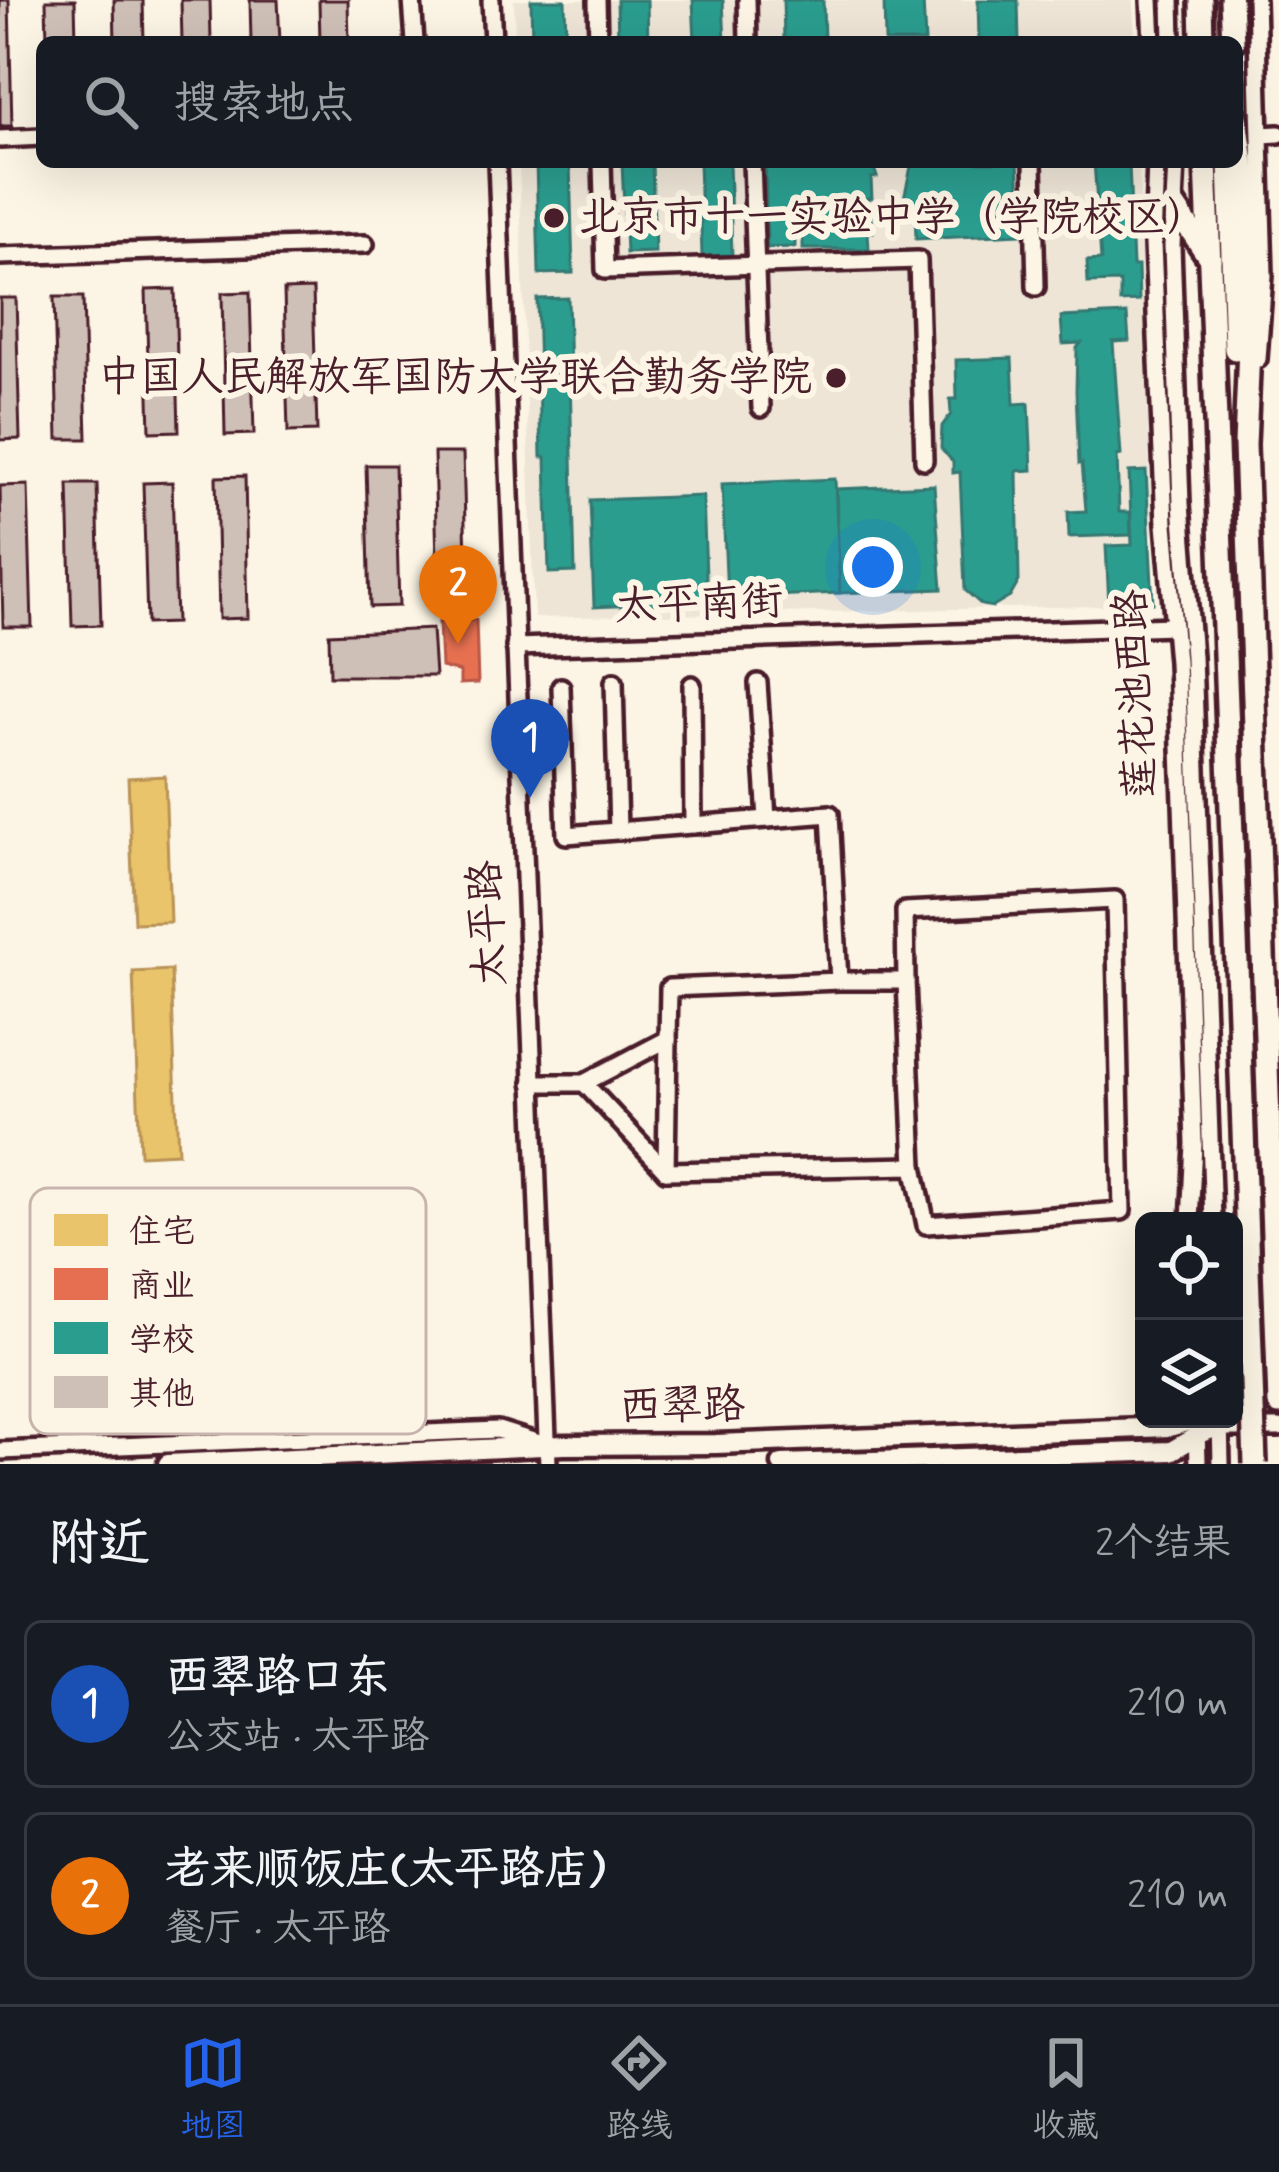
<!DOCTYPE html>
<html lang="zh">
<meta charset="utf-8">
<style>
body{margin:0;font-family:Mynerve,"LXGW WenKai TC",sans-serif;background:#20242c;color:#f1f3f6}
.controls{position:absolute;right:36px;bottom:36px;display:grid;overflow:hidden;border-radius:18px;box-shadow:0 12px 48px #0002}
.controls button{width:108px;height:108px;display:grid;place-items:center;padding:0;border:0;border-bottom:3px solid #363941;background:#171b24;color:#f1f3f6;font:60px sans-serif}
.you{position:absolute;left:873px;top:567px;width:42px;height:42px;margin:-30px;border:9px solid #fff;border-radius:50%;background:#1a73e8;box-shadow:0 0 0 18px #1a73e833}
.badge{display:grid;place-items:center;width:78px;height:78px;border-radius:50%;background:#2563eb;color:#fff;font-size:39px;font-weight:700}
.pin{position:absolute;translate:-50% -99px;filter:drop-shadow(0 3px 6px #0008)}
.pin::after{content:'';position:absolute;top:63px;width:42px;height:36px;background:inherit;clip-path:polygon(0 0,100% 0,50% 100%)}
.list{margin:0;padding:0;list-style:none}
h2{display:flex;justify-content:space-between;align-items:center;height:156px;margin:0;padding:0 48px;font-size:51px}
h2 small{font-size:39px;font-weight:400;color:#9ea1a6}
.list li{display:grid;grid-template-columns:78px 1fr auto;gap:36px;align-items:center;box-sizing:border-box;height:168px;margin:0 24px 24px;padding:0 24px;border:3px solid #363941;border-radius:18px}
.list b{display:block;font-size:45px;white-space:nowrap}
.list p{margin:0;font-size:39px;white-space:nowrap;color:#9ea1a6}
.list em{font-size:39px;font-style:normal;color:#9ea1a6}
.icon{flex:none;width:66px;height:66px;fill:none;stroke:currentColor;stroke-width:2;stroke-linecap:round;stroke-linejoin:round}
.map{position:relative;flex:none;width:1279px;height:1464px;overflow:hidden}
.search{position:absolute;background:#171b24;box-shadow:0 12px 48px #0002;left:36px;right:36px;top:36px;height:132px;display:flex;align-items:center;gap:30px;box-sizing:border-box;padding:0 42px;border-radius:18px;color:#9ea1a6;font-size:45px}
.sheet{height:540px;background:#171b24}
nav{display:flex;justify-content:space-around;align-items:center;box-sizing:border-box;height:168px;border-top:3px solid #363941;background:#171b24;font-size:33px;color:#9ea1a6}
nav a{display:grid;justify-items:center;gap:6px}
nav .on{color:#2563eb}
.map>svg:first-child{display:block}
.built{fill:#eee5d7}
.homes{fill:#e9c46a;stroke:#b99257;stroke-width:3}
.shops{fill:#e76f51;stroke:#b85746;stroke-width:3}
.schools{fill:#2a9d8f;stroke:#347771;stroke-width:3}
.building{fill:#cfc0b7;stroke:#4a1f2b;stroke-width:3}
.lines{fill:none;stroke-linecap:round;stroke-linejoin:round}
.minor-casing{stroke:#4a1f2b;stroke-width:24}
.major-casing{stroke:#4a1f2b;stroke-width:27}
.highway-casing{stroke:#4a1f2b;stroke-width:30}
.minor{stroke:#fcf5e5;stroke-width:15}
.major{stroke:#fcf5e5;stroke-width:18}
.highway{stroke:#fcf5e5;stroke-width:21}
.highway-bridge-casing{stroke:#4a1f2b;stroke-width:30;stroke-linecap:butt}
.highway-bridge{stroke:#fcf5e5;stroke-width:21}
.poi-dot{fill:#4a1f2b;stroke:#fcf5e5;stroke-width:4.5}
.labels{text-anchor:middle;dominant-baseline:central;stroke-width:12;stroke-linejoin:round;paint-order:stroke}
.poi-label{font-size:42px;fill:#4a1f2b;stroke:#fcf5e5;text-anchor:start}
.street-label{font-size:42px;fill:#4a1f2b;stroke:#fcf5e5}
.key{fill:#fcf5e5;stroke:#c7b5ad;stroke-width:3}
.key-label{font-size:33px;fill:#4a1f2b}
</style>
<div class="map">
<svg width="1279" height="1464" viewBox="0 0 1279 1464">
<rect width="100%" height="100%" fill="#fcf5e5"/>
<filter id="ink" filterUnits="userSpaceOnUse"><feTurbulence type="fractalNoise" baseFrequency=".00833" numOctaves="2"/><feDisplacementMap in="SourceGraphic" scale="24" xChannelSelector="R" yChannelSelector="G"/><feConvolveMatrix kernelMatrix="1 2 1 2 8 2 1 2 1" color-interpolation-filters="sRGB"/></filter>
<g filter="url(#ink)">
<g class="built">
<path d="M 514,0 L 1133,0 L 1135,42 L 515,42 Z"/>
<path d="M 519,162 L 1139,162 L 1154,594 L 1149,605 L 534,618 Z"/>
</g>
<g class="homes">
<path d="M 165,776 L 170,922 L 134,923 L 128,778 Z"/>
<path d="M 171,970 L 178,1153 L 140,1155 L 133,972 Z"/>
</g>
<path class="shops" d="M 476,620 L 478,683 L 460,684 L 460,672 L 441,667 L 439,622 Z"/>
<g class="schools">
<path d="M 531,0 L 565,0 L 566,42 L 532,42 Z"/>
<path d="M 617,0 L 647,0 L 648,42 L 618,42 Z"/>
<path d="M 693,0 L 723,0 L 725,42 L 695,42 Z"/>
<path d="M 783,0 L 823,0 L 824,42 L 784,42 Z"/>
<path d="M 884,0 L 923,0 L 925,42 L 885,42 Z"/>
<path d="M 978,0 L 1018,0 L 1019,42 L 979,42 Z"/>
<path d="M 536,162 L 570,162 L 573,273 L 539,274 Z"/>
<path d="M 622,162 L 652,162 L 655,252 L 626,253 Z"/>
<path d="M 699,162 L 729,162 L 732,255 L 702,256 Z"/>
<path d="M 765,162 L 872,162 L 877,177 L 871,178 L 872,198 L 868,198 L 873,232 L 868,232 L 869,249 L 803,249 L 803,237 L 795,237 L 795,247 L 767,248 Z"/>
<path d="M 912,162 L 1018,162 L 1020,198 L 1007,198 L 1008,206 L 1018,206 L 1020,234 L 916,239 L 915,213 L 905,213 L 904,198 Z"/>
<path d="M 1094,162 L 1129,162 L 1133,266 L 1138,266 L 1139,301 L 1120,302 L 1120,282 L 1088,283 L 1087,261 L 1101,260 Z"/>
<path d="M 568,298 L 575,572 L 549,573 L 546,457 L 541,457 L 537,299 Z"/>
<path d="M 1127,314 L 1129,341 L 1113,342 L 1121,455 L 1117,456 L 1119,512 L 1130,512 L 1131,535 L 1069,537 L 1068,512 L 1086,511 L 1082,463 L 1079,464 L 1076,391 L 1077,348 L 1081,343 L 1063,344 L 1061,317 Z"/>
<path d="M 1012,358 L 1014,404 L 1029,403 L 1032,470 L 1017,471 L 1019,581 L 1010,597 L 993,607 L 982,605 L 965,590 L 960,472 L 953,473 L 953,462 L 941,448 L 942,426 L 951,414 L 950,399 L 957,399 L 956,360 Z"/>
<path d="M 1146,471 L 1153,603 L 1109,605 L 1106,546 L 1132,545 L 1129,472 Z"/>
<path d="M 835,479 L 840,593 L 727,598 L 722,484 Z"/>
<path d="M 934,485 L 942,589 L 840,593 L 836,489 Z"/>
<path d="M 703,496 L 707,602 L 594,607 L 590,500 Z"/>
</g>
<g class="building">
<path d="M 0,0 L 9,0 L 12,126 L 0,126 Z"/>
<path d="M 46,0 L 75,0 L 76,42 L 47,42 Z"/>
<path d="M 114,0 L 143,0 L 144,42 L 115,42 Z"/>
<path d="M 181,0 L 210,0 L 211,42 L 182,42 Z"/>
<path d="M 250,0 L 278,0 L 280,42 L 251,42 Z"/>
<path d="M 319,0 L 348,0 L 349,42 L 320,42 Z"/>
<path d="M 175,289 L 179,431 L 150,432 L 146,290 Z"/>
<path d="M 313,289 L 317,431 L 288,432 L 284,290 Z"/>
<path d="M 250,292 L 254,434 L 225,435 L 222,293 Z"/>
<path d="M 54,297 L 83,297 L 87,439 L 58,439 Z"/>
<path d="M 0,298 L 16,298 L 20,439 L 0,440 Z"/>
<path d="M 434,453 L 463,453 L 467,594 L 438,595 Z"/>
<path d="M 366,465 L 395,465 L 399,606 L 370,607 Z"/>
<path d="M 245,476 L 248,618 L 219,619 L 216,477 Z"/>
<path d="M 172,482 L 176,623 L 147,624 L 143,483 Z"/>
<path d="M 68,484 L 97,484 L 101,625 L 72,626 Z"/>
<path d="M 28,485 L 32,627 L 3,627 L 0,486 Z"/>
<path d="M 432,629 L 435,676 L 330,676 L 329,634 Z"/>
</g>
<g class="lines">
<g class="minor-casing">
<g id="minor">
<path d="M 412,0 L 415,42"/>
<path d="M 491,0 L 493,42"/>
<path d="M 597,0 L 598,42"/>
<path d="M 747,0 L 748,42"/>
<path d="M 1150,0 L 1152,42"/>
<path d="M 1171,0 L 1172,42"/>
<path d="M 1256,0 L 1264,275 L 1258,359"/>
<path d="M 1261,135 L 1279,134"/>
<path d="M 0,139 L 42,137"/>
<path d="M 497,162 L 548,1464"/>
<path d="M 602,162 L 605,270 L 918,260 L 924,460"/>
<path d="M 752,162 L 761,408"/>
<path d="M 1033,162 L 1036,287"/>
<path d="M 1156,162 L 1153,244 L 1165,524 L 1177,662 L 1194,1144 L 1190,1221"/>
<path d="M 1176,162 L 1172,246 L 1181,504 L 1193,657 L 1213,1221"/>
<path d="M 0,256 L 365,244"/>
<path d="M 515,647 L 1174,626"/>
<path d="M 614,682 L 618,831"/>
<path d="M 758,683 L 767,819"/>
<path d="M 692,685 L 693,825"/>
<path d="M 906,981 L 914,1166"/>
<path d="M 532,1083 L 584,1083 L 668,1039 L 669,988 L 839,981 L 830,814 L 566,835 L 561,687"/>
<path d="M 584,1083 L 666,1171 L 914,1166 L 926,1225 L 1122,1211 L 1115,900 L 905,911 L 906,981 L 839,981"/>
<path d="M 666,1171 L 668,1039"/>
<path d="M 1220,1419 L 1221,1464"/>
<path d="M 1197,1428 L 1198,1464"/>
<path d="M 1197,1436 L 1220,1428 L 1279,1428"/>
<path d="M 0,1451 L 498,1430 L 539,1443"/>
</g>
</g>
<g class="major-casing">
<g id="major">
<path d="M 168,1464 L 564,1445 L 716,1444 L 1169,1427 L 1196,1419"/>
<path d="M 782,1464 L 1171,1451 L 1197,1436"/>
</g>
</g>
<g class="highway-casing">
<g id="highway">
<path d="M 1201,0 L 1202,42"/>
<path d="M 1231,0 L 1233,42"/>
<path d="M 1237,118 L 1248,202 L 1252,275 L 1245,445 L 1279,1404"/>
<path d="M 1206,162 L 1238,991"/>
<path d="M 1229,162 L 1235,349"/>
<path d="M 1174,205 L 1210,259"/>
</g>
</g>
<use href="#minor" class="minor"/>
<use href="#major" class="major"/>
<use href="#highway" class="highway"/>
<g class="highway-bridge-casing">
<path id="highway-bridge" d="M 1238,991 L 1255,1464"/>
</g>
<use href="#highway-bridge" class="highway-bridge"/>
</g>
</g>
<g class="poi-dot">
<circle cx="554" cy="218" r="12"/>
<circle cx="836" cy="378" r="12"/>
</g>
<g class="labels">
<g class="poi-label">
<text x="578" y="218">北京市十一实验中学（学院校区）</text>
<text x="812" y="378" text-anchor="end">中国人民解放军国防大学联合勤务学院</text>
</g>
<g class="street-label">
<text transform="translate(699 605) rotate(-2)">太平南街</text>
<text transform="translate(1137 694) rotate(-93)">莲花池西路</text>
<text transform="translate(489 923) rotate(-93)">太平路</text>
<text transform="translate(682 1407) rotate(-1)">西翠路</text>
</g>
</g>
<rect x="30" y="1188" width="396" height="246" rx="18" class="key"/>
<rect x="54" y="1214" width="54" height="32" fill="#e9c46a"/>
<rect x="54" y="1268" width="54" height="32" fill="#e76f51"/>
<rect x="54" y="1322" width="54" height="32" fill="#2a9d8f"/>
<rect x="54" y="1376" width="54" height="32" fill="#cfc0b7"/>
<g class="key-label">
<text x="129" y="1242">住宅</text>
<text x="129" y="1296">商业</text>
<text x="129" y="1350">学校</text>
<text x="129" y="1404">其他</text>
</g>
</svg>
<div class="controls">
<button><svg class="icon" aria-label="locate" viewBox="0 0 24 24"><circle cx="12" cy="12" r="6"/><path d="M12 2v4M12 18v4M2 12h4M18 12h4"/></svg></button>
<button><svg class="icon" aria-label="layers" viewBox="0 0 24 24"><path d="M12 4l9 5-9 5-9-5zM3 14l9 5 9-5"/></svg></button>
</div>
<div class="you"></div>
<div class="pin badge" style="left:530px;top:798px;background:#1a4fb4">1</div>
<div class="pin badge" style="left:458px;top:644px;background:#e8710a">2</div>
<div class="search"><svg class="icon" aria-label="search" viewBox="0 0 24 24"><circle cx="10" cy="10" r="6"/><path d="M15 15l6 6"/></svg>搜索地点</div>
</div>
<section class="sheet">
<h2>附近<small>2个结果</small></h2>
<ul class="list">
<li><span class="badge" style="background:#1a4fb4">1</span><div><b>西翠路口东</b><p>公交站 · 太平路</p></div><em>210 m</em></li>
<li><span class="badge" style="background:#e8710a">2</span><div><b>老来顺饭庄(太平路店)</b><p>餐厅 · 太平路</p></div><em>210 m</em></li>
</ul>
</section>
<nav>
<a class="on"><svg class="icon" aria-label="map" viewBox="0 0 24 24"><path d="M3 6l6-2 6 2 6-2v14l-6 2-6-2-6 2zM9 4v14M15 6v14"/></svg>地图</a>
<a><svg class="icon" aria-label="directions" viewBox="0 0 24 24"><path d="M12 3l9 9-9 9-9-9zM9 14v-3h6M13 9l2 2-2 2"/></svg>路线</a>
<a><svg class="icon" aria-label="saved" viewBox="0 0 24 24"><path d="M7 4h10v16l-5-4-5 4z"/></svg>收藏</a>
</nav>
